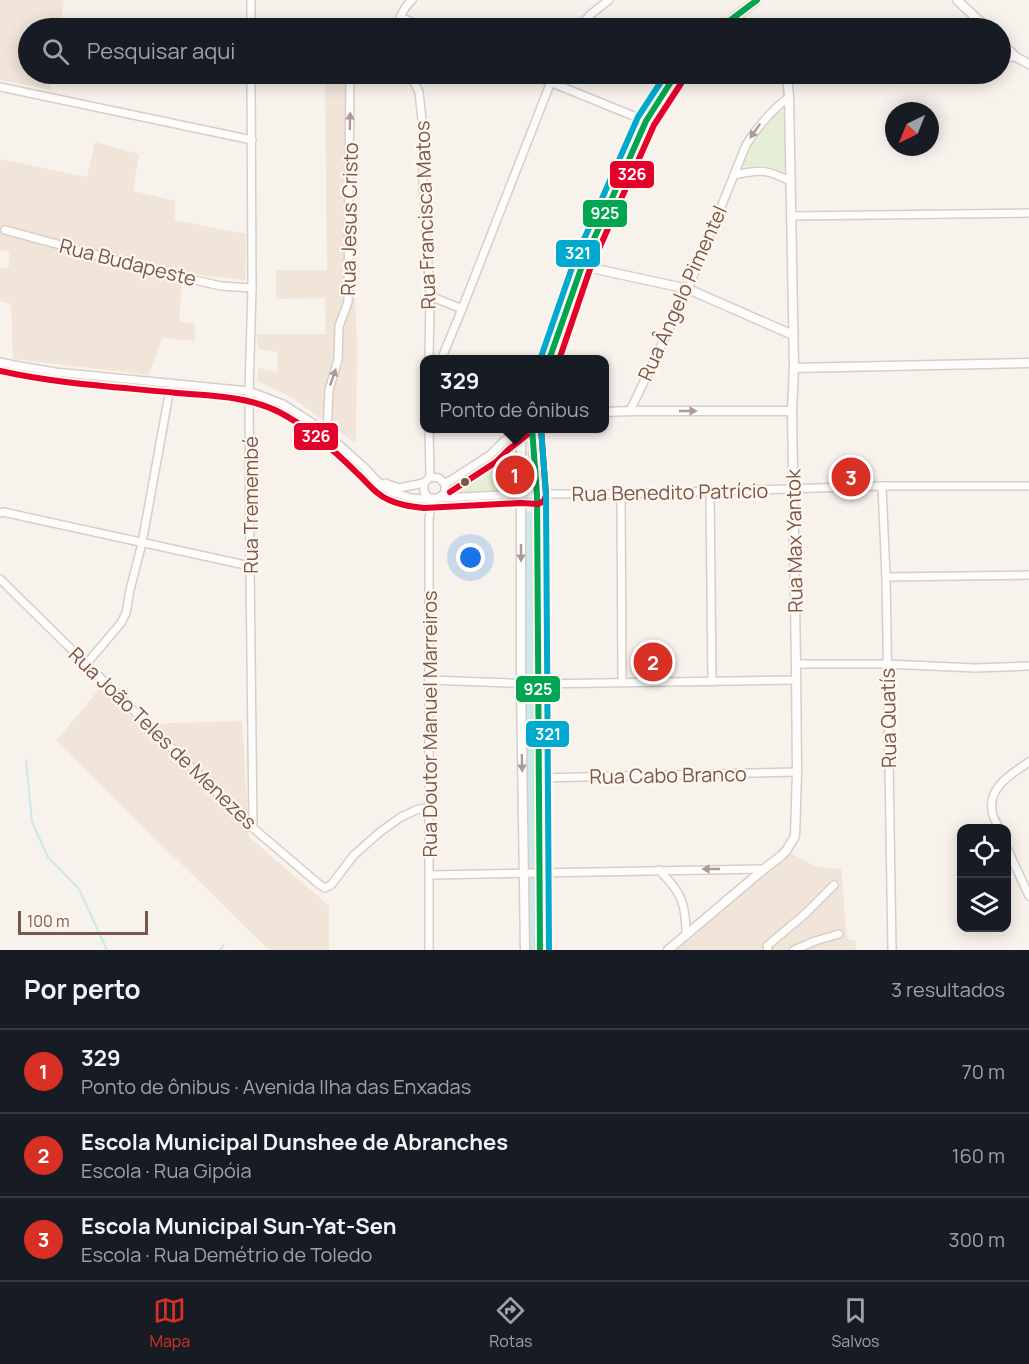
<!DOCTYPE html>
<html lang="pt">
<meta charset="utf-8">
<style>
body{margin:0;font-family:Manrope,sans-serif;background:#242831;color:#f1f3f6}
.controls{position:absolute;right:18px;bottom:18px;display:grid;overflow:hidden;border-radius:12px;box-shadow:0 3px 15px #0003}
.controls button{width:54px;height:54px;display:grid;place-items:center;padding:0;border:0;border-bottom:2px solid #363941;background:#171b24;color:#f1f3f6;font:30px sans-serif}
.compass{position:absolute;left:885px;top:102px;width:54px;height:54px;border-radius:50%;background:#171b24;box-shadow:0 3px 15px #0003;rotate:223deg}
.scale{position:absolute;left:18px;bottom:15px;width:130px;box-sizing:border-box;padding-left:6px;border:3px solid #77584b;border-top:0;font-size:16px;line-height:21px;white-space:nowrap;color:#77584b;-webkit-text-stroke:4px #fff7ee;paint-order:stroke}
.you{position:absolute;left:471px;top:558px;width:21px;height:21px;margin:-15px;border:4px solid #fff;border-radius:50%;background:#1a73e8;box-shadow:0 0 0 9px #1a73e833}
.badge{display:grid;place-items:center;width:39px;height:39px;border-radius:50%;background:#d93025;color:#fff;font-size:20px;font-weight:700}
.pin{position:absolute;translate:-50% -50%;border:3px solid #fff;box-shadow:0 2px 6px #0006}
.popup{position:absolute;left:420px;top:355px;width:189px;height:78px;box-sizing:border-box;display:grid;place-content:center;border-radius:12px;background:#171b24;filter:drop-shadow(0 2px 4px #0005);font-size:20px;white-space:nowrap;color:#9ea1a6}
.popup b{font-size:22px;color:#f1f3f6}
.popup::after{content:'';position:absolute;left:50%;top:100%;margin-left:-12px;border:12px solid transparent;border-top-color:#171b24}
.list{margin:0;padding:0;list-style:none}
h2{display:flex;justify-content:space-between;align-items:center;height:78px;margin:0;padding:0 24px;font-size:26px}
h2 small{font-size:20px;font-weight:400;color:#9ea1a6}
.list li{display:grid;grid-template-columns:39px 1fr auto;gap:18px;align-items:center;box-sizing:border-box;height:84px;padding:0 24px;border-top:2px solid #363941}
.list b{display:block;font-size:22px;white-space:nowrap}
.list p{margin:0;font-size:20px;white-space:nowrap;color:#9ea1a6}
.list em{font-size:20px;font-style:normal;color:#9ea1a6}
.icon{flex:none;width:33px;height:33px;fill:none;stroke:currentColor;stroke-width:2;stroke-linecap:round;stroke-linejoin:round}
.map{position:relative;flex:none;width:1029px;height:950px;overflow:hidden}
.search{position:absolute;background:#171b24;box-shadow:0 3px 15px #0003;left:18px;right:18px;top:18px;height:66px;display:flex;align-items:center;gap:15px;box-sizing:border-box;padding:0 21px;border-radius:33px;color:#9ea1a6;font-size:22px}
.sheet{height:330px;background:#171b24}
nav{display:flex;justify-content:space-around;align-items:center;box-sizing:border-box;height:84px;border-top:2px solid #363941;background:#171b24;font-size:16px;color:#9ea1a6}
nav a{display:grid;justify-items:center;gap:3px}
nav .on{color:#d93025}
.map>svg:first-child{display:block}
.residential{fill:#f1e4d9}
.green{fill:#e6eed7}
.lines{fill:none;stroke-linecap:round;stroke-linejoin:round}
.stream{stroke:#cde8e8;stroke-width:2}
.canal{stroke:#cde8e8;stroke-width:9}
.minor-casing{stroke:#d6cec8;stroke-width:10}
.tertiary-casing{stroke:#d6cec8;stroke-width:11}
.minor{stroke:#fefdfc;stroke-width:7}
.tertiary{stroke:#fefdfc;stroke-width:8}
.bus-1-casing{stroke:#fff7ee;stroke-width:10}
.bus-2-casing{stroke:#fff7ee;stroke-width:10}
.bus-3-casing{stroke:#fff7ee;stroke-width:10}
.bus-1{stroke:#00a651;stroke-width:6}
.bus-2{stroke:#e4002b;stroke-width:6}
.bus-3{stroke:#00a9ce;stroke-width:6}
.oneway{fill:#ad9a92}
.bus-dot{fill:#77584b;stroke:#fff7ee;stroke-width:2}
.labels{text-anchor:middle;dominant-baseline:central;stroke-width:4.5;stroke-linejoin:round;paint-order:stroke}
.street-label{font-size:20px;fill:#77584b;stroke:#fff7ee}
.line-badge{stroke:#fff7ee;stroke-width:2}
.badge-label{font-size:16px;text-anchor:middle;font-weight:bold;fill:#fff}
</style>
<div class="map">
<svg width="1029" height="950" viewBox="0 0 1029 950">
<rect width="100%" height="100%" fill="#f8f2ec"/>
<g class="residential">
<path d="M 0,0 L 64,0 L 60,28 L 28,28 L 28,74 L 53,74 L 50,90 L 0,80 Z"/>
<path d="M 325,74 L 348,74 L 350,201 L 357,340 L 356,443 L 289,396 L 258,381 L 258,368 L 277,372 L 278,352 L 259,349 L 256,334 L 326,334 L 325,298 L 276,299 L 276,270 L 327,270 Z"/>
<path d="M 95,142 L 139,154 L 133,191 L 175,201 L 175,220 L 246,234 L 245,280 L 206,276 L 183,271 L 179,321 L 195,324 L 195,341 L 162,338 L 149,375 L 13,359 L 11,304 L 0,301 L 0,268 L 9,267 L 9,252 L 0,250 L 0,159 L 87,177 Z"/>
<path d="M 101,687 L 139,724 L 242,721 L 249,837 L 329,906 L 329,950 L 269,950 L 56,741 Z"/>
<path d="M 790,853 L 817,867 L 841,869 L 847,939 L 855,940 L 856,950 L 674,950 Z"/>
</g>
<g class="green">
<path d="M 783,111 C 790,125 788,158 784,173 C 767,164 758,164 739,168 L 744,154 L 776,112 Z"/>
<path d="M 510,445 L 513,445 L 517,449 C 516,464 520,484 503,491 L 451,493 L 451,483 L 486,466 Z"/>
</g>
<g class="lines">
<g class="stream">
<path d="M 26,760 L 32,822 L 48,857 L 79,889 L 107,950"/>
<path d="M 220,950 L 224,945"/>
</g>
<path class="canal" d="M 528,516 L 528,678 L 532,950"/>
<g class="minor-casing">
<g id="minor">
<path d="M 251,0 L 251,28"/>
<path d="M 400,17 L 426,28"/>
<path d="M 399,28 C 400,16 403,8 412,0"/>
<path d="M 578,28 L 591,14 L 609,0"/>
<path d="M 1000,57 L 1016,57"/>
<path d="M 251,74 L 252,288 L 249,391 L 250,566 L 253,828"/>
<path d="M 410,74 L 419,92 L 423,129 L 423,185 L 430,296 L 429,360"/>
<path d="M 530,74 L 646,121"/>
<path d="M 0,87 L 252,140"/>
<path d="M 734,175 C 760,169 768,169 791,182"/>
<path d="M 792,216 L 1029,213"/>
<path d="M 5,230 L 160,272 L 221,286 L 252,288"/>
<path d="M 430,296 L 462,309"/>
<path d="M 441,360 L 462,309 L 554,74"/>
<path d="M 0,362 L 14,365 L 55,372 L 249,391 L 283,404 L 311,422 L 327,434 L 364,467 L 381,485 L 392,492 L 411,498 L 424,499 L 521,494 L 621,494 L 882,486 L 1029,486"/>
<path d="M 630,411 L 688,289 L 746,145 C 758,126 772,110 789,97"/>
<path d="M 429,428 L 430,477"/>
<path d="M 327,434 L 329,390 L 338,360 L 339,326 L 348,302 L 350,74"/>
<path d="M 385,483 L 399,488 L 424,483"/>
<path d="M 445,484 L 490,455 L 502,443 L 520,429 L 533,431"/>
<path d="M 882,486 L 886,577 L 892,950"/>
<path d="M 710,491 L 712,682"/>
<path d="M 621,494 L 622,682"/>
<path d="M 429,498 L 424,492 L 424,483 L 430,477 L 439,478 L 445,484 L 445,493 L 438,498"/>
<path d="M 0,513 L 3,512 L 250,566"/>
<path d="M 886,577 L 1029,575"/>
<path d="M 0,579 L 253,828 L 320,885 L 325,888 L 331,885 L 354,855 L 380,832 L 401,817 L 416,810 L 429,807"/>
<path d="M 87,663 L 121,623 L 126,613 L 130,590 L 142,543 L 171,383"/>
<path d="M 796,664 L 887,664 L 975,668 L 1029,666"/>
<path d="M 429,680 L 536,684 L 795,680"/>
<path d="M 539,778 L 797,772"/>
<path d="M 999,828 C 997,824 994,819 993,815 C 985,789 1011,774 1029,762"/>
<path d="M 1006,846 L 1029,896"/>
<path d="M 659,870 C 682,893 686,903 686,936"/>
<path d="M 430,875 L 764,869"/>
<path d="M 429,950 L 429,520 L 432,498"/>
<path d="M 768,950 L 767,946 L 805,914 L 834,885"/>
<path d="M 794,950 L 815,941 L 839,934"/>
</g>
</g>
<g class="tertiary-casing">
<g id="tertiary">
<path d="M 957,0 L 987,28"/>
<path d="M 736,16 L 747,28"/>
<path d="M 720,28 L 757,0"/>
<path d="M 1000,42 L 1016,57 L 1029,64"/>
<path d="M 582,266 L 688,289 L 793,335"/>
<path d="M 549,360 L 582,266 L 646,121 L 676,74"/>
<path d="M 794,368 L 1029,363"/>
<path d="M 605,412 L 630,411 L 792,411"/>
<path d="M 521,428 L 521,684 L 525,950"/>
<path d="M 532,428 L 537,495 L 540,950"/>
<path d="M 668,950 L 764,869 L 781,856 L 786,851 L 795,836 L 797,772 L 796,664 L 792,411 L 794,368 L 789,97 L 787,74"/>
</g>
</g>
<use href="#minor" class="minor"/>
<use href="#tertiary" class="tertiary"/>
<g class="bus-1-casing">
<g id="bus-1">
<path d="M 720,28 L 757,0"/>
<path d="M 549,360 L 582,266 L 646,121 L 676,74"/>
<path d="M 532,428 L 537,495 L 540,950"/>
</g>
</g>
<g class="bus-2-casing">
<g id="bus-2">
<path d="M 559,360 L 590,269 L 654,125 L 684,79"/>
<path d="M 0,371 C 58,384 118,387 177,393 C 211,396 248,396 279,412 C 308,427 335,451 358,474 C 368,483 376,495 389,500 C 400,505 412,507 424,508 L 521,503 L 538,504 L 544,501 L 546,495 L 541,428"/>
<path d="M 450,492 L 496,462 L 508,450 L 527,435"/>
</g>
</g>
<g class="bus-3-casing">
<g id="bus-3">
<path d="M 541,357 L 574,262 L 638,117 L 666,74"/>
<path d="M 541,428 L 546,495 L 549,950"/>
</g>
</g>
<use href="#bus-1" class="bus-1"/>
<use href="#bus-2" class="bus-2"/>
<use href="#bus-3" class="bus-3"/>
</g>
<defs><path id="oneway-solid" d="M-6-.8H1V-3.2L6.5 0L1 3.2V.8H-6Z" transform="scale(1.5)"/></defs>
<g class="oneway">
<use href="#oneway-solid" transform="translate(350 121) rotate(-89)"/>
<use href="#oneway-solid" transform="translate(755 131) rotate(125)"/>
<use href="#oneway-solid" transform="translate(333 377) rotate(-71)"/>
<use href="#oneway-solid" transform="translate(688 411)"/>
<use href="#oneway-solid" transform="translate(521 553) rotate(90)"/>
<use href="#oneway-solid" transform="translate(522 763) rotate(89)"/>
<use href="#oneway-solid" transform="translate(711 869) rotate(180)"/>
</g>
<circle class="bus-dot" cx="465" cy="482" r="5"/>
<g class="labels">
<g class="street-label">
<text transform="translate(425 215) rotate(-92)">Rua Francisca Matos</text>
<text transform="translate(349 219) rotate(-89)">Rua Jesus Cristo</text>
<text transform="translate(128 262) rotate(14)">Rua Budapeste</text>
<text transform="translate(682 293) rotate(-66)">Rua Ângelo Pimentel</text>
<text transform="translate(670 492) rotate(-1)">Rua Benedito Patrício</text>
<text transform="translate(250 505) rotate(-90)">Rua Tremembé</text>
<text transform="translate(794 541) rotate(-91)">Rua Max Yantok</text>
<text transform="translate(888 718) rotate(-91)">Rua Quatís</text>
<text transform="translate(429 724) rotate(-90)">Rua Doutor Manuel Marreiros</text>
<text transform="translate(163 738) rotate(44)">Rua João Teles de Menezes</text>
<text transform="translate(668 775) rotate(-1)">Rua Cabo Branco</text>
</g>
</g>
<g class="line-badge">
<rect x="609" y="160" width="46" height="29" rx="6" fill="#e4002b"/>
<rect x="582" y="199" width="46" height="29" rx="6" fill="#00a651"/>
<rect x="555" y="239" width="46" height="29" rx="6" fill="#00a9ce"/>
<rect x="293" y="422" width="46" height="29" rx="6" fill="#e4002b"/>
<rect x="515" y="675" width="46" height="28" rx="6" fill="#00a651"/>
<rect x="525" y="720" width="45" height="28" rx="6" fill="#00a9ce"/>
</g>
<g class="badge-label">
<text x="632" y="180">326</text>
<text x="605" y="219">925</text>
<text x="578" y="259">321</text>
<text x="316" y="442">326</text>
<text x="538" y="695">925</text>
<text x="548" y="740">321</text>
</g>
</svg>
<div class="controls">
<button><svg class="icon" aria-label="locate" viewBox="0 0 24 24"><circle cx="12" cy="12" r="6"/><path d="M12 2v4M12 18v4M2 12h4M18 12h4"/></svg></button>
<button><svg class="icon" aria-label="layers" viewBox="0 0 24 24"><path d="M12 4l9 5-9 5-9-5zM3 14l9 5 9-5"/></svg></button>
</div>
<svg class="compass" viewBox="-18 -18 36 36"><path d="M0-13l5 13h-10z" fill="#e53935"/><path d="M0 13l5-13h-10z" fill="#9ea1a6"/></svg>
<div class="scale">100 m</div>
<div class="you"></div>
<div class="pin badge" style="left:515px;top:475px">1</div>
<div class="popup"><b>329</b>Ponto de ônibus</div>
<div class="pin badge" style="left:653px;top:662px">2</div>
<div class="pin badge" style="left:851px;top:477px">3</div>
<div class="search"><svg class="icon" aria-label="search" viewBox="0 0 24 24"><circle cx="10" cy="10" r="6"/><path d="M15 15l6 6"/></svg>Pesquisar aqui</div>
</div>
<section class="sheet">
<h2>Por perto<small>3 resultados</small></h2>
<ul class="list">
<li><span class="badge">1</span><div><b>329</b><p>Ponto de ônibus · Avenida Ilha das Enxadas</p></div><em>70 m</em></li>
<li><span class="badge">2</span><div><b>Escola Municipal Dunshee de Abranches</b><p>Escola · Rua Gipóia</p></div><em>160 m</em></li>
<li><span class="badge">3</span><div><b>Escola Municipal Sun-Yat-Sen</b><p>Escola · Rua Demétrio de Toledo</p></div><em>300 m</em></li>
</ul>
</section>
<nav>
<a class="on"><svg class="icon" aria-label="map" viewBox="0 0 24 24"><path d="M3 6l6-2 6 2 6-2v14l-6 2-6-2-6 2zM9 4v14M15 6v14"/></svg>Mapa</a>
<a><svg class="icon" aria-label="directions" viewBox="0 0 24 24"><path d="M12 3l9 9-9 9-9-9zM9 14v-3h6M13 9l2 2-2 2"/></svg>Rotas</a>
<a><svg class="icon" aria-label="saved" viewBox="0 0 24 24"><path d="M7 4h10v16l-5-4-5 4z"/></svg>Salvos</a>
</nav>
